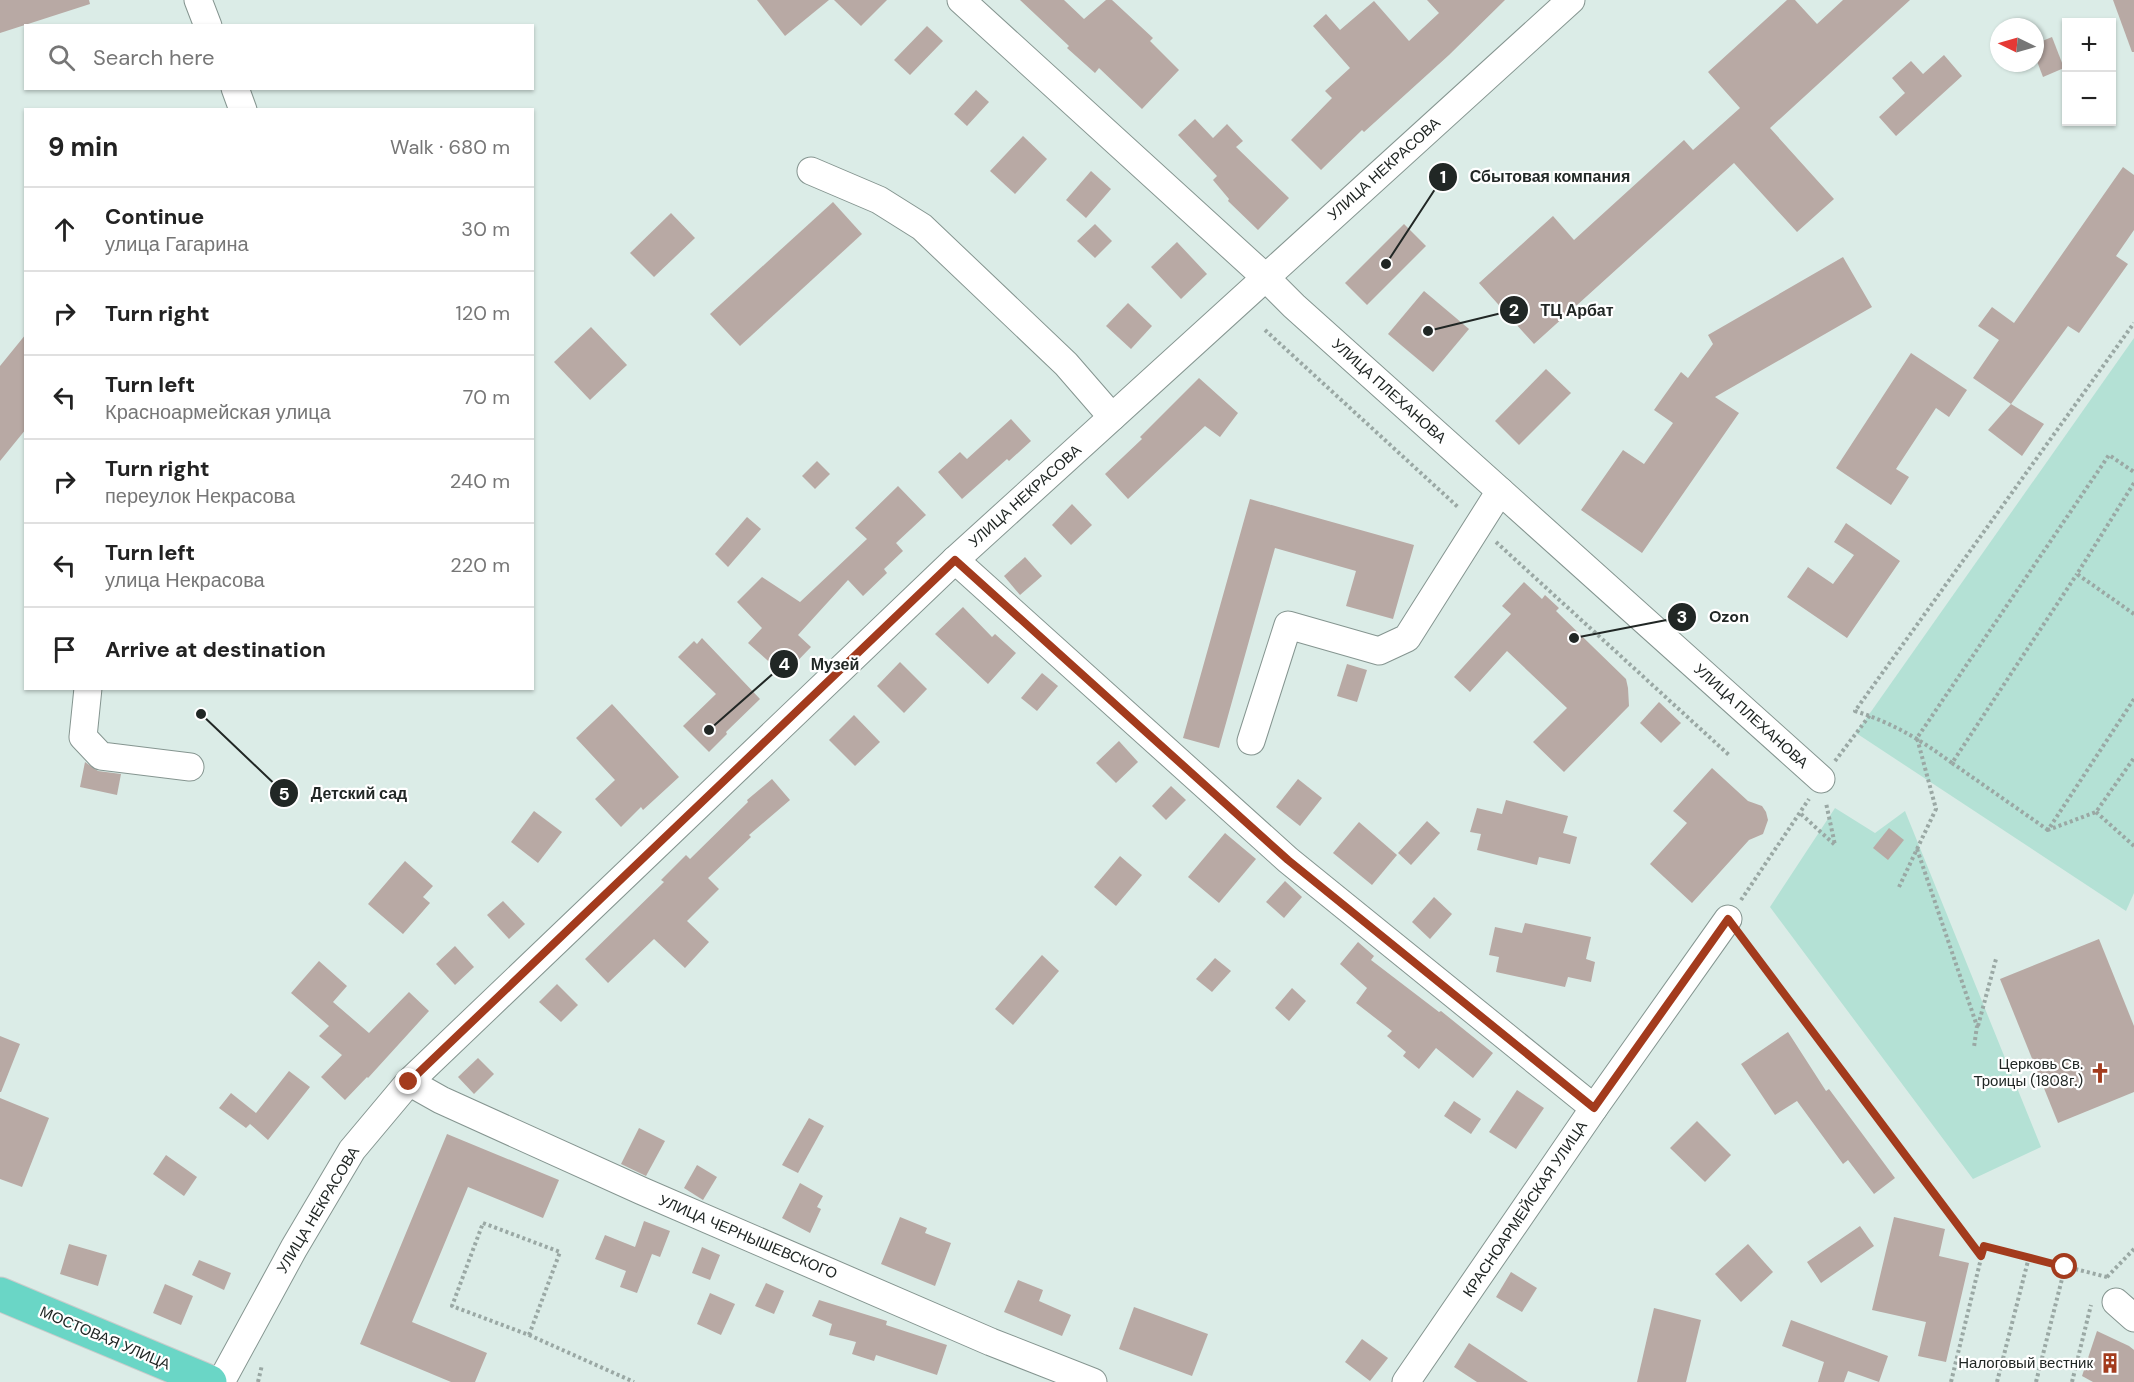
<!DOCTYPE html>
<meta charset="utf-8">
<style>
body{margin:0;font-family:"DM Sans",sans-serif;background:#f2f2f2;color:#222}
.controls{position:absolute;right:18px;top:18px;display:grid;overflow:hidden;border-radius:0px;box-shadow:0 2px 4px #0004}
.controls button{width:54px;height:54px;display:grid;place-items:center;padding:0;border:0;border-bottom:2px solid #e0e0e0;background:#fff;color:#222;font:30px sans-serif}
.compass{position:absolute;left:1990px;top:18px;width:54px;height:54px;border-radius:50%;background:#fff;box-shadow:0 2px 4px #0004;rotate:275deg}
.stop{position:absolute;width:18px;height:18px;margin:-14px;border:4px solid #a33b1d;border-radius:50%;background:#fff}
.stop.end{background:#a33b1d;border-color:#fff;box-shadow:0 2px 6px #0008}
.list{margin:0;padding:0;list-style:none}
h2{display:flex;justify-content:space-between;align-items:center;height:78px;margin:0;padding:0 24px;font-size:26px}
h2 small{font-size:20px;font-weight:400;color:#767676}
.list li{display:grid;grid-template-columns:39px 1fr auto;gap:18px;align-items:center;box-sizing:border-box;height:84px;padding:0 24px;border-top:2px solid #e0e0e0}
.list b{display:block;font-size:22px;white-space:nowrap}
.list p{margin:0;font-size:20px;white-space:nowrap;color:#767676}
.list em{font-size:20px;font-style:normal;color:#767676}
.icon{flex:none;width:33px;height:33px;fill:none;stroke:currentColor;stroke-width:2;stroke-linecap:round;stroke-linejoin:round}
.map{position:relative;flex:none;width:2134px;height:1382px;overflow:hidden}
.search{position:absolute;background:#fff;box-shadow:0 2px 4px #0004;left:24px;top:24px;width:510px;height:66px;display:flex;align-items:center;gap:15px;box-sizing:border-box;padding:0 21px;border-radius:0px;color:#767676;font-size:22px}
.panel{position:absolute;background:#fff;box-shadow:0 2px 4px #0004;left:24px;top:108px;width:510px;height:582px;border-radius:0px}
.map>svg:first-child{display:block}
.green{fill:#b4e1d5}
.building{fill:#b8a9a4}
.lines{fill:none;stroke-linecap:round;stroke-linejoin:round}
.minor-casing{stroke:#859590;stroke-width:29}
.major-casing{stroke:#cacbcb;stroke-width:35}
.path{stroke:#9aa8a4;stroke-width:4;stroke-dasharray:3 3;stroke-linecap:butt}
.minor{stroke:#fff;stroke-width:27}
.major{stroke:#6ad6c6;stroke-width:33}
.route{stroke:#a33b1d;stroke-width:8}
.labels{text-anchor:middle;dominant-baseline:central;stroke-width:4.5;stroke-linejoin:round;paint-order:stroke}
.street-label{font-size:15px;fill:#212725;stroke:#fff}
.poi-label{font-size:15px;fill:#212725;stroke:#fff;text-anchor:end}
.leader{fill:none;stroke:#212725;stroke-width:2}
.callout-dot{fill:#212725;stroke:#fff;stroke-width:2}
.mark-label{font-size:18px;text-anchor:middle;font-weight:bold;fill:#fff}
.callout-label{font-size:16px;text-anchor:middle;font-weight:bold;fill:#212725;stroke:#fff;stroke-width:4.5;stroke-linejoin:round;paint-order:stroke}
</style>
<div class="map">
<svg width="2134" height="1382" viewBox="0 0 2134 1382">
<rect width="100%" height="100%" fill="#dbece7"/>
<g class="green">
<path d="M 2134,338 L 2134,893 L 2126,911 L 1856,733 Z"/>
<path d="M 1835,808 L 1875,833 L 1905,811 L 2041,1147 L 1973,1179 L 1770,907 Z"/>
</g>
<g class="building">
<path d="M 0,0 L 89,0 L 90,4 L 0,33 Z"/>
<path d="M 757,0 L 829,0 L 785,36 Z"/>
<path d="M 834,0 L 887,0 L 861,26 Z"/>
<path d="M 1020,0 L 1064,0 L 1084,19 L 1106,0 L 1112,0 L 1153,38 L 1150,41 L 1179,70 L 1142,109 L 1099,68 L 1095,73 L 1067,48 L 1069,46 Z"/>
<path d="M 1427,0 L 1505,0 L 1449,55 L 1364,132 L 1362,130 L 1321,170 L 1291,140 L 1332,98 L 1325,91 L 1350,68 L 1313,26 L 1326,14 L 1340,30 L 1374,1 L 1409,41 L 1439,13 Z"/>
<path d="M 1787,0 L 1795,0 L 1817,24 L 1843,0 L 1910,0 L 1770,128 L 1834,199 L 1797,232 L 1734,163 L 1534,344 L 1479,283 L 1553,216 L 1574,240 L 1684,140 L 1693,150 L 1740,108 L 1708,72 Z"/>
<path d="M 2113,0 L 2134,0 L 2134,52 L 2132,52 Z"/>
<path d="M 927,26 L 943,41 L 910,75 L 894,60 Z"/>
<path d="M 2052,37 L 2064,68 L 2043,77 L 2035,56 L 2035,44 Z"/>
<path d="M 1944,55 L 1962,76 L 1896,136 L 1879,117 L 1905,93 L 1892,78 L 1911,61 L 1923,74 Z"/>
<path d="M 976,90 L 989,102 L 967,126 L 954,114 Z"/>
<path d="M 1195,119 L 1213,138 L 1227,124 L 1243,141 L 1236,147 L 1289,198 L 1258,230 L 1228,201 L 1229,199 L 1213,180 L 1217,176 L 1178,135 Z"/>
<path d="M 1023,136 L 1047,159 L 1015,194 L 990,171 Z"/>
<path d="M 2123,167 L 2134,175 L 2134,230 L 2116,256 L 2128,264 L 2079,333 L 2068,326 L 2011,404 L 1973,378 L 1999,340 L 1978,326 L 1992,307 L 2014,323 Z"/>
<path d="M 1091,171 L 1111,189 L 1086,218 L 1066,200 Z"/>
<path d="M 833,202 L 862,234 L 740,346 L 710,314 Z"/>
<path d="M 671,213 L 695,238 L 654,277 L 630,253 Z"/>
<path d="M 1095,224 L 1112,241 L 1095,258 L 1077,241 Z"/>
<path d="M 1404,224 L 1426,246 L 1367,305 L 1345,283 Z"/>
<path d="M 1177,242 L 1207,274 L 1181,299 L 1151,267 Z"/>
<path d="M 1843,257 L 1872,307 L 1715,397 L 1739,413 L 1642,553 L 1581,510 L 1623,450 L 1644,464 L 1673,423 L 1654,410 L 1681,372 L 1688,378 L 1713,344 L 1708,335 Z"/>
<path d="M 1424,291 L 1469,329 L 1433,372 L 1388,334 Z"/>
<path d="M 1128,303 L 1152,326 L 1131,349 L 1106,326 Z"/>
<path d="M 591,327 L 627,365 L 590,400 L 554,362 Z"/>
<path d="M 26,334 L 26,429 L 0,461 L 0,366 Z"/>
<path d="M 1911,353 L 1967,390 L 1949,417 L 1936,408 L 1896,469 L 1909,477 L 1891,505 L 1836,468 Z"/>
<path d="M 1546,369 L 1571,393 L 1519,445 L 1495,421 Z"/>
<path d="M 1199,378 L 1238,413 L 1220,437 L 1205,426 L 1128,499 L 1105,474 L 1142,439 L 1140,437 Z"/>
<path d="M 2011,404 L 2044,424 L 2022,456 L 1988,430 Z"/>
<path d="M 1011,419 L 1031,441 L 1009,461 L 1007,459 L 962,499 L 938,472 L 960,452 L 967,459 Z"/>
<path d="M 817,461 L 830,474 L 815,489 L 802,476 Z"/>
<path d="M 898,486 L 926,515 L 896,543 L 903,551 L 884,569 L 887,573 L 863,596 L 848,580 L 798,635 L 811,647 L 784,675 L 748,643 L 762,628 L 737,602 L 762,577 L 800,602 L 867,539 L 855,528 Z"/>
<path d="M 1250,499 L 1414,545 L 1393,619 L 1346,606 L 1356,571 L 1275,548 L 1219,748 L 1183,738 Z"/>
<path d="M 1072,504 L 1092,525 L 1071,545 L 1052,525 Z"/>
<path d="M 747,517 L 761,529 L 728,567 L 715,554 Z"/>
<path d="M 1846,523 L 1900,561 L 1847,638 L 1787,597 L 1808,567 L 1833,584 L 1854,555 L 1834,542 Z"/>
<path d="M 1025,557 L 1042,576 L 1020,595 L 1004,576 Z"/>
<path d="M 1524,582 L 1542,599 L 1545,595 L 1559,608 L 1556,611 L 1626,679 L 1628,688 L 1629,706 L 1564,772 L 1533,742 L 1567,708 L 1507,651 L 1470,692 L 1454,677 L 1511,614 L 1502,606 Z"/>
<path d="M 963,607 L 992,637 L 995,634 L 1016,653 L 988,684 L 935,634 Z"/>
<path d="M 702,638 L 760,699 L 726,732 L 727,734 L 709,752 L 683,726 L 716,694 L 678,657 L 694,641 L 697,644 Z"/>
<path d="M 900,662 L 927,689 L 904,713 L 877,686 Z"/>
<path d="M 1347,664 L 1367,670 L 1357,702 L 1337,696 Z"/>
<path d="M 1042,673 L 1058,686 L 1037,711 L 1021,698 Z"/>
<path d="M 1659,702 L 1681,723 L 1661,743 L 1640,723 Z"/>
<path d="M 612,704 L 679,777 L 643,810 L 641,807 L 621,827 L 595,799 L 615,780 L 576,738 Z"/>
<path d="M 854,715 L 880,742 L 855,766 L 829,740 Z"/>
<path d="M 1119,741 L 1138,762 L 1116,783 L 1096,763 Z"/>
<path d="M 85,762 L 98,771 L 121,774 L 117,795 L 80,787 Z"/>
<path d="M 1712,768 L 1748,801 L 1762,806 L 1766,812 L 1768,820 L 1763,834 L 1749,840 L 1692,903 L 1650,864 L 1687,823 L 1673,811 Z"/>
<path d="M 772,779 L 790,800 L 749,835 L 751,837 L 708,878 L 719,889 L 687,921 L 709,942 L 685,968 L 654,939 L 608,983 L 585,959 L 664,882 L 661,880 L 686,855 L 690,859 L 748,802 L 747,800 Z"/>
<path d="M 1298,779 L 1322,798 L 1300,826 L 1276,807 Z"/>
<path d="M 1171,786 L 1186,800 L 1166,820 L 1152,806 Z"/>
<path d="M 1506,800 L 1568,816 L 1563,833 L 1577,837 L 1570,864 L 1539,857 L 1537,865 L 1477,850 L 1481,834 L 1470,832 L 1477,808 L 1502,814 Z"/>
<path d="M 534,811 L 562,832 L 538,863 L 511,842 Z"/>
<path d="M 1427,821 L 1440,833 L 1411,865 L 1398,853 Z"/>
<path d="M 1359,822 L 1397,855 L 1372,885 L 1333,853 Z"/>
<path d="M 1889,828 L 1904,840 L 1888,860 L 1873,848 Z"/>
<path d="M 1225,833 L 1256,859 L 1219,903 L 1188,877 Z"/>
<path d="M 1120,856 L 1142,875 L 1116,906 L 1094,887 Z"/>
<path d="M 405,861 L 433,886 L 423,897 L 430,903 L 403,934 L 368,904 Z"/>
<path d="M 1285,881 L 1302,897 L 1284,918 L 1266,902 Z"/>
<path d="M 1434,897 L 1452,914 L 1430,939 L 1412,922 Z"/>
<path d="M 503,901 L 525,924 L 509,939 L 487,915 Z"/>
<path d="M 1525,923 L 1591,937 L 1586,959 L 1595,962 L 1591,982 L 1568,977 L 1565,987 L 1496,972 L 1499,957 L 1489,955 L 1495,927 L 1522,933 Z"/>
<path d="M 2099,939 L 2134,1026 L 2134,1092 L 2058,1123 L 2000,979 Z"/>
<path d="M 1358,942 L 1374,956 L 1371,960 L 1439,1012 L 1441,1011 L 1493,1053 L 1473,1078 L 1436,1048 L 1419,1069 L 1403,1056 L 1406,1052 L 1387,1036 L 1392,1031 L 1356,1003 L 1367,988 L 1340,964 Z"/>
<path d="M 455,946 L 474,967 L 455,985 L 436,964 Z"/>
<path d="M 1042,955 L 1059,971 L 1013,1025 L 995,1009 Z"/>
<path d="M 1215,958 L 1231,971 L 1212,992 L 1196,979 Z"/>
<path d="M 319,961 L 347,986 L 333,1002 L 369,1033 L 409,992 L 429,1011 L 368,1078 L 367,1077 L 345,1100 L 321,1077 L 342,1055 L 319,1036 L 329,1026 L 291,993 Z"/>
<path d="M 557,984 L 578,1005 L 561,1022 L 539,1002 Z"/>
<path d="M 1292,988 L 1306,1001 L 1289,1021 L 1275,1008 Z"/>
<path d="M 1788,1032 L 1826,1091 L 1829,1089 L 1895,1178 L 1874,1194 L 1848,1160 L 1843,1164 L 1797,1101 L 1775,1115 L 1741,1064 Z"/>
<path d="M 0,1036 L 20,1044 L 1,1092 L 0,1092 Z"/>
<path d="M 478,1058 L 494,1074 L 474,1094 L 458,1077 Z"/>
<path d="M 289,1071 L 310,1087 L 268,1140 L 250,1124 L 246,1128 L 219,1108 L 231,1093 L 256,1113 Z"/>
<path d="M 1517,1090 L 1544,1108 L 1516,1149 L 1489,1132 Z"/>
<path d="M 0,1098 L 49,1118 L 22,1187 L 0,1179 Z"/>
<path d="M 1454,1101 L 1481,1119 L 1471,1134 L 1444,1116 Z"/>
<path d="M 809,1118 L 824,1126 L 798,1173 L 782,1165 Z"/>
<path d="M 1697,1121 L 1731,1155 L 1705,1182 L 1670,1148 Z"/>
<path d="M 639,1128 L 665,1141 L 646,1176 L 621,1164 Z"/>
<path d="M 447,1134 L 559,1180 L 543,1218 L 468,1187 L 412,1322 L 487,1353 L 475,1382 L 451,1382 L 360,1344 Z"/>
<path d="M 166,1155 L 197,1177 L 184,1196 L 153,1174 Z"/>
<path d="M 697,1165 L 717,1177 L 703,1200 L 684,1188 Z"/>
<path d="M 800,1183 L 823,1196 L 817,1207 L 821,1209 L 810,1233 L 782,1218 Z"/>
<path d="M 900,1217 L 927,1228 L 925,1233 L 951,1243 L 935,1286 L 881,1264 Z"/>
<path d="M 1894,1217 L 1945,1229 L 1939,1256 L 1969,1263 L 1946,1362 L 1918,1356 L 1926,1322 L 1872,1310 Z"/>
<path d="M 644,1221 L 670,1231 L 660,1257 L 652,1254 L 637,1293 L 620,1287 L 626,1271 L 595,1259 L 605,1235 L 635,1247 Z"/>
<path d="M 1860,1226 L 1874,1246 L 1821,1283 L 1807,1262 Z"/>
<path d="M 69,1244 L 107,1255 L 98,1286 L 60,1274 Z"/>
<path d="M 1748,1244 L 1773,1272 L 1741,1302 L 1715,1274 Z"/>
<path d="M 702,1247 L 720,1255 L 710,1280 L 692,1273 Z"/>
<path d="M 199,1260 L 231,1273 L 224,1290 L 192,1275 Z"/>
<path d="M 1511,1272 L 1537,1288 L 1522,1312 L 1496,1297 Z"/>
<path d="M 1018,1280 L 1043,1290 L 1039,1301 L 1071,1315 L 1062,1336 L 1004,1312 Z"/>
<path d="M 766,1283 L 784,1291 L 774,1314 L 755,1306 Z"/>
<path d="M 165,1284 L 193,1296 L 181,1325 L 153,1313 Z"/>
<path d="M 710,1293 L 735,1304 L 721,1335 L 697,1324 Z"/>
<path d="M 819,1300 L 887,1321 L 886,1325 L 947,1345 L 937,1375 L 876,1355 L 874,1361 L 852,1354 L 856,1342 L 829,1335 L 832,1324 L 812,1316 Z"/>
<path d="M 1134,1307 L 1208,1334 L 1192,1376 L 1119,1349 Z"/>
<path d="M 1654,1308 L 1701,1320 L 1686,1382 L 1637,1382 Z"/>
<path d="M 1791,1320 L 1888,1356 L 1879,1382 L 1848,1371 L 1844,1382 L 1818,1382 L 1824,1362 L 1782,1346 Z"/>
<path d="M 2097,1331 L 2129,1346 L 2134,1350 L 2134,1382 L 2093,1382 L 2082,1376 Z"/>
<path d="M 1362,1339 L 1388,1358 L 1370,1381 L 1345,1362 Z"/>
<path d="M 1469,1343 L 1528,1382 L 1477,1382 L 1454,1367 Z"/>
</g>
<g class="lines">
<g class="minor-casing">
<g id="minor">
<path d="M 198,0 L 208,26"/>
<path d="M 961,0 L 1265,277 L 1294,306 L 1821,779"/>
<path d="M 235,88 L 243,110"/>
<path d="M 811,171 L 879,200 L 922,227 L 1066,364 L 1112,417"/>
<path d="M 955,560 L 1288,860 L 1594,1108"/>
<path d="M 88,688 L 83,737 L 101,756 L 190,767"/>
<path d="M 1251,741 L 1288,625 L 1379,651 L 1407,638 L 1500,491"/>
<path d="M 409,1082 L 441,1100 L 642,1191 L 991,1342 L 1093,1382"/>
<path d="M 2116,1302 L 2134,1318"/>
<path d="M 221,1382 L 294,1248 L 352,1150 L 409,1082 L 955,560 L 1571,0"/>
<path d="M 1406,1382 L 1594,1108 L 1728,919"/>
</g>
</g>
<g class="major-casing">
<path id="major" d="M 0,1294 L 210,1382"/>
</g>
<g class="path">
<path d="M 1265,330 L 1459,508"/>
<path d="M 2134,483 L 2077,574 L 2134,614"/>
<path d="M 1496,542 L 1729,755"/>
<path d="M 2134,699 L 2048,830 L 2096,812 L 2134,758"/>
<path d="M 1835,761 L 1870,715"/>
<path d="M 1952,763 C 1921,740 1893,723 1855,711 L 2134,323"/>
<path d="M 2096,812 L 2134,846"/>
<path d="M 1801,814 L 1835,845 L 1826,803"/>
<path d="M 2048,830 L 1952,763 L 2077,574"/>
<path d="M 1917,849 L 1977,1026 L 1974,1047"/>
<path d="M 1899,887 L 1936,809 L 1917,738 L 2109,455 L 2134,472"/>
<path d="M 1741,900 L 1809,799"/>
<path d="M 1744,940 L 1981,1256"/>
<path d="M 1978,1026 L 1996,959"/>
<path d="M 483,1223 L 560,1252 L 529,1335 L 452,1306 Z"/>
<path d="M 2107,1277 L 2134,1249"/>
<path d="M 529,1335 L 634,1382"/>
<path d="M 258,1382 L 262,1365"/>
<path d="M 1951,1382 L 1984,1246 L 2107,1277 L 2106,1279"/>
<path d="M 1997,1382 L 2029,1257"/>
<path d="M 2036,1382 L 2065,1267"/>
<path d="M 2072,1382 L 2091,1305"/>
</g>
<use href="#minor" class="minor"/>
<use href="#major" class="major"/>
</g>
<g class="lines">
<path class="route" d="M 409,1082 L 955,560 L 1288,860 L 1594,1108 L 1728,919 L 1981,1256 L 1984,1246 L 2065,1267"/>
</g>
<defs>
<g id="church-bare" transform="scale(1.62)"><path d="M-1.2-6h2.4v3.5h3.3v2.4h-3.3V6h-2.4V-.1h-3.3v-2.4h3.3Z" fill="#a33b1d" stroke="#fff" stroke-width="2.5" paint-order="stroke"/></g>
<g id="building-bare" transform="scale(1.62)"><path d="M-4-6H4V6H1V3H-1V6H-4ZM-2.5-4.3h1.7v1.8h-1.7ZM.8-4.3h1.7v1.8H.8ZM-2.5-1h1.7V.8h-1.7ZM.8-1h1.7V.8H.8Z" fill="#a33b1d" stroke="#fff" stroke-width="2.5" paint-order="stroke"/></g>
</defs>
<g fill-rule="evenodd">
<use href="#church-bare" x="2100" y="1073"/>
<use href="#building-bare" x="2110" y="1363"/>
</g>
<g class="labels">
<g class="street-label">
<text transform="translate(1384 169) rotate(-42)">УЛИЦА НЕКРАСОВА</text>
<text transform="translate(1389 391) rotate(42)">УЛИЦА ПЛЕХАНОВА</text>
<text transform="translate(1025 496) rotate(-42)">УЛИЦА НЕКРАСОВА</text>
<text transform="translate(1751 716) rotate(42)">УЛИЦА ПЛЕХАНОВА</text>
<text transform="translate(1525 1209) rotate(-56)">КРАСНОАРМЕЙСКАЯ УЛИЦА</text>
<text transform="translate(318 1210) rotate(-59)">УЛИЦА НЕКРАСОВА</text>
<text transform="translate(748 1237) rotate(23)">УЛИЦА ЧЕРНЫШЕВСКОГО</text>
<text transform="translate(105 1338) rotate(23)">МОСТОВАЯ УЛИЦА</text>
</g>
<g class="poi-label">
<text x="2083" y="1064">Церковь Св.<tspan x="2083" dy="17">Троицы (1808г.)</tspan></text>
<text x="2093" y="1363">Налоговый вестник</text>
</g>
</g>
<path class="leader" d="M1386 264L1443 177M1428 331L1514 310M1574 638L1682 617M709 730L784 664M201 714L284 793"/>
<g class="callout-dot">
<circle cx="1386" cy="264" r="6"/>
<circle cx="1428" cy="331" r="6"/>
<circle cx="1574" cy="638" r="6"/>
<circle cx="709" cy="730" r="6"/>
<circle cx="201" cy="714" r="6"/>
<circle cx="1443" cy="177" r="15"/>
<circle cx="1514" cy="310" r="15"/>
<circle cx="1682" cy="617" r="15"/>
<circle cx="784" cy="664" r="15"/>
<circle cx="284" cy="793" r="15"/>
</g>
<g class="mark-label">
<text x="1443" y="183">1</text>
<text x="1514" y="316">2</text>
<text x="1682" y="623">3</text>
<text x="784" y="670">4</text>
<text x="284" y="800">5</text>
</g>
<g class="callout-label">
<text x="1550" y="182">Сбытовая компания</text>
<text x="1577" y="316">ТЦ Арбат</text>
<text x="1729" y="622">Ozon</text>
<text x="835" y="670">Музей</text>
<text x="359" y="799">Детский сад</text>
</g>
</svg>
<div class="controls">
<button>+</button>
<button>−</button>
</div>
<svg class="compass" viewBox="-18 -18 36 36"><path d="M0-13l5 13h-10z" fill="#e53935"/><path d="M0 13l5-13h-10z" fill="#767676"/></svg>
<div class="stop" style="left:2065px;top:1267px"></div>
<div class="stop end" style="left:409px;top:1082px"></div>
<div class="search"><svg class="icon" aria-label="search" viewBox="0 0 24 24"><circle cx="10" cy="10" r="6"/><path d="M15 15l6 6"/></svg>Search here</div>
<section class="panel">
<h2>9 min<small>Walk · 680 m</small></h2>
<ul class="list">
<li><svg class="icon" aria-label="ahead" viewBox="0 0 24 24"><path d="M12 20V5M6 11l6-6 6 6"/></svg><div><b>Continue</b><p>улица Гагарина</p></div><em>30 m</em></li>
<li><svg class="icon" aria-label="right" viewBox="0 0 24 24"><path d="M7 20v-9h11M14 6l5 5-5 5"/></svg><div><b>Turn right</b></div><em>120 m</em></li>
<li><svg class="icon" aria-label="left" viewBox="0 0 24 24"><path d="M17 20v-9H6M10 6l-5 5 5 5"/></svg><div><b>Turn left</b><p>Красноармейская улица</p></div><em>70 m</em></li>
<li><svg class="icon" aria-label="right" viewBox="0 0 24 24"><path d="M7 20v-9h11M14 6l5 5-5 5"/></svg><div><b>Turn right</b><p>переулок Некрасова</p></div><em>240 m</em></li>
<li><svg class="icon" aria-label="left" viewBox="0 0 24 24"><path d="M17 20v-9H6M10 6l-5 5 5 5"/></svg><div><b>Turn left</b><p>улица Некрасова</p></div><em>220 m</em></li>
<li><svg class="icon" aria-label="arrive" viewBox="0 0 24 24"><path d="M6 21V4h12l-3 4 3 4H6"/></svg><div><b>Arrive at destination</b></div></li>
</ul>
</section>
</div>
